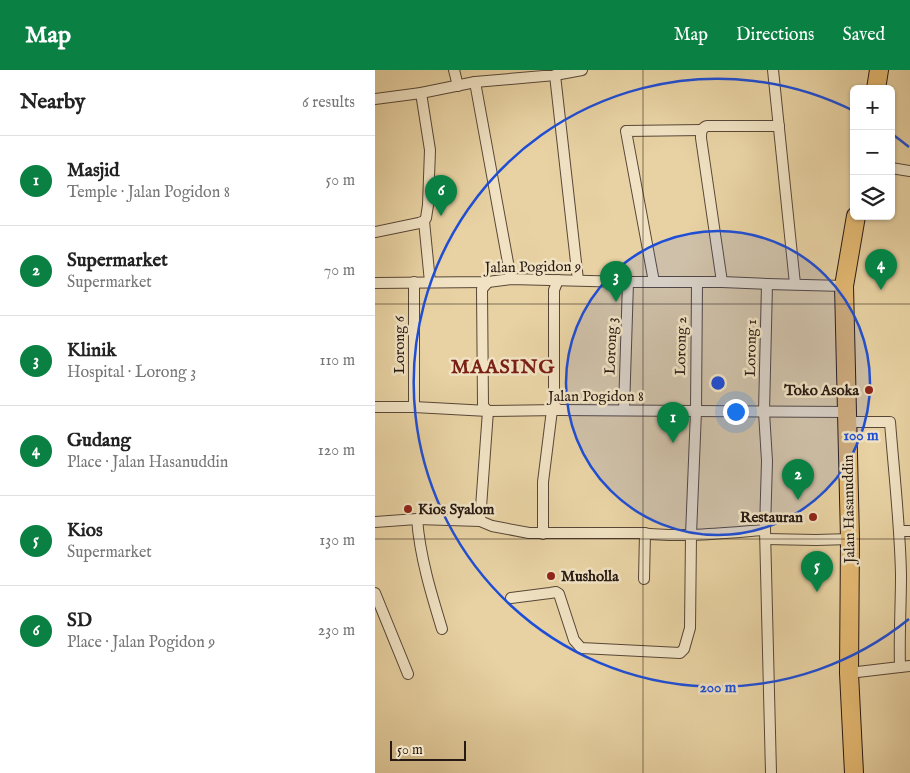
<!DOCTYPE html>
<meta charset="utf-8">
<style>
body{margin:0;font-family:"IM FELL English",serif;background:#f6f6f6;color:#222}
.controls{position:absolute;right:15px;top:15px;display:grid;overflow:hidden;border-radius:8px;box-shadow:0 1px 4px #0004}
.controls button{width:45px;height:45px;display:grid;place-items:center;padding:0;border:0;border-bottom:1px solid #e0e0e0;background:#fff;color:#222;font:25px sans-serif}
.scale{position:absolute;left:15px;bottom:12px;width:76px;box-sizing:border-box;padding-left:5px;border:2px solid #271913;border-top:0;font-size:14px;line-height:18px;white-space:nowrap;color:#271913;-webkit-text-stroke:4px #f0e2c3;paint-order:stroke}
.you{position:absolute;left:360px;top:341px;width:18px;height:18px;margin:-12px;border:4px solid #fff;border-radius:50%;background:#1a73e8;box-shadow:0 0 0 8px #1a73e833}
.badge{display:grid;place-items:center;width:32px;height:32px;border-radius:50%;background:#0b8043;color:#fff;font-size:16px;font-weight:700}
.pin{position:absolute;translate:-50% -41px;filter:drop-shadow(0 1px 2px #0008)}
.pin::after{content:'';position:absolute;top:26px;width:18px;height:15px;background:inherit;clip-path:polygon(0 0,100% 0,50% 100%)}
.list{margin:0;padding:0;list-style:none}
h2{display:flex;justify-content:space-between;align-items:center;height:65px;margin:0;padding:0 20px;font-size:21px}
h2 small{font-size:16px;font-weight:400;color:#767676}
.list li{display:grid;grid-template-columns:32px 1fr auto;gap:15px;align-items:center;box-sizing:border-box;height:90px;padding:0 20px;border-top:1px solid #e0e0e0}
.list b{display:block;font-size:19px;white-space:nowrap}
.list p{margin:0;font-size:16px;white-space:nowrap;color:#767676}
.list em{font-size:16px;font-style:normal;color:#767676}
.icon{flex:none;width:28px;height:28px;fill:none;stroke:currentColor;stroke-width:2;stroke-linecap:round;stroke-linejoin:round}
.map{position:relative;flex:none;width:535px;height:703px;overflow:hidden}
header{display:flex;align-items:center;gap:30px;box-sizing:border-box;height:70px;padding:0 25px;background:#0b8043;color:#fff}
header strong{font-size:24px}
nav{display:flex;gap:28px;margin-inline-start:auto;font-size:18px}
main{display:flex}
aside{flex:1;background:#fff}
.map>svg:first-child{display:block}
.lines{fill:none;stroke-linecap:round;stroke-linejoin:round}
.minor-casing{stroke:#574737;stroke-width:12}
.trunk-casing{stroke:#271913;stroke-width:20}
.minor{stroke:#f0e2c3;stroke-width:10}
.trunk{stroke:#e4b972;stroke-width:18}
.grid{fill:none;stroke:#271913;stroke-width:1;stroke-opacity:0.55}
.ring{fill:none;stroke:#1d4ed8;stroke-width:2.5}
.poi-dot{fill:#8f2418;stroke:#f0e2c3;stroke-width:2}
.labels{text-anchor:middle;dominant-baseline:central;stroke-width:5;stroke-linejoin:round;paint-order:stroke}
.street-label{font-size:15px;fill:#271913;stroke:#f0e2c3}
.poi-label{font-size:15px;font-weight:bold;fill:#271913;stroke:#f0e2c3;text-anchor:end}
.district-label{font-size:20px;font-weight:bold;letter-spacing:1px;fill:#7a1f14;stroke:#f0e2c3}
.centre{fill:#1d4ed8;stroke:#f0e2c3;stroke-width:2.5}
.ring-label{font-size:15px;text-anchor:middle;font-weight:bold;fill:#1d4ed8;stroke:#f0e2c3;stroke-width:5;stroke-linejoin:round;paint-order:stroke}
</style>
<header>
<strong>Map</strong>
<nav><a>Map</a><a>Directions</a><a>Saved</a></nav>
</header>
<main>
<aside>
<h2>Nearby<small>6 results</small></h2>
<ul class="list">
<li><span class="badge">1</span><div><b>Masjid</b><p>Temple · Jalan Pogidon 8</p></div><em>50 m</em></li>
<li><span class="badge">2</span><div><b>Supermarket</b><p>Supermarket</p></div><em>70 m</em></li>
<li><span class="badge">3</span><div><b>Klinik</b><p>Hospital · Lorong 3</p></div><em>110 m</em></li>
<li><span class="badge">4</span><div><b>Gudang</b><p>Place · Jalan Hasanuddin</p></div><em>120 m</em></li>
<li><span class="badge">5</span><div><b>Kios</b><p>Supermarket</p></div><em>130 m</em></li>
<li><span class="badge">6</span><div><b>SD</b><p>Place · Jalan Pogidon 9</p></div><em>230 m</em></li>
</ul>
</aside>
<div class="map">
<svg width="535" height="703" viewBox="0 0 535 703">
<rect width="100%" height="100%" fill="#e8d2a3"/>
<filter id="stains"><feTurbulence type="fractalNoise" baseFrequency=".004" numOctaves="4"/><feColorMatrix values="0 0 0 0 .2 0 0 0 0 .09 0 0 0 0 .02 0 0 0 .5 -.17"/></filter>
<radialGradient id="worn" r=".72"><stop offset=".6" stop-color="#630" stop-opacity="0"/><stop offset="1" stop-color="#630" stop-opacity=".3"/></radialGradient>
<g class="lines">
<g class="minor-casing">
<g id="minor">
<path d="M 79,0 L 83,16"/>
<path d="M 398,0 L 420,214"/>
<path d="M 180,5 L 203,210"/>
<path d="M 100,12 L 136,209"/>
<path d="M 0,29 L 46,23 L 100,12 L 180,5 L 207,0"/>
<path d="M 516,98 L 535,101"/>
<path d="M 49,151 L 55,212"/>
<path d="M 0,162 L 44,153 L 49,151 L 51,148 L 53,135 L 55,80 L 46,23"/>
<path d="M 183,210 L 179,220 L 179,336 L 184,340"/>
<path d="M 39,212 L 39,337"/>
<path d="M 279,212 L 251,61 L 327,60"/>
<path d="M 347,212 L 326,68 C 326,62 326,58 332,56 L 404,56"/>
<path d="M 0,213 L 113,212 L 136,209 L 253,212 L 347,212 L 392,214 L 469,216"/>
<path d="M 392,214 L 389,342 L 392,391 L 390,460 L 396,703"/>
<path d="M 0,337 L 39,337 L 113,341 L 184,340 L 473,342"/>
<path d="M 249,340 L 253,212"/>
<path d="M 473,352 L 515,352 C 519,403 525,454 526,505 C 526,536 524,566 525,597 L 474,603"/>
<path d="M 42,449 C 45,487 56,523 67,559"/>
<path d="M 105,451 L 117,456 L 154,463 L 266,463 C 307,468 349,463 390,460"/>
<path d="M 0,452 L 42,449 L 105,451 L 113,341 L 108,336 L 107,219 L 113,212"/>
<path d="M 524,461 L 535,461"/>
<path d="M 168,464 L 168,412 L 177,340"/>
<path d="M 391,469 L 441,470 L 475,469"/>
<path d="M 269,509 L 270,463"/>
<path d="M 0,523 L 33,604"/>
<path d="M 136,528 L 175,523 L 181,522 L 184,524 L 199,570 L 206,578 L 305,583 L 309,579 L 315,558 L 316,465 L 321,341 L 322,212"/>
<path d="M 525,597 L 535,596"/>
</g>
</g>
<g class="trunk-casing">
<g id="trunk">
<path d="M 501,19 L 504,0"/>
<path d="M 479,703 L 474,603 L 475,469 L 469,216 L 481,146"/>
</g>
</g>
<use href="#minor" class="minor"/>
<use href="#trunk" class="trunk"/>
</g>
<path class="grid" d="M 268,0 L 268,703M 0,234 L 535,234M 0,469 L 535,469"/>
<circle cx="343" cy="313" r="152" fill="#1d4ed8" fill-opacity=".12"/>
<g class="ring">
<circle cx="343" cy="313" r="152"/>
<path d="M534 549A304 304 0 1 1 479 41M517 64A304 304 0 0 1 534 77"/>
</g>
<g class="poi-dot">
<circle cx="494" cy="320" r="5"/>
<circle cx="33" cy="439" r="5"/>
<circle cx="438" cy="447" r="5"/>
<circle cx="176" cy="506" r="5"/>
</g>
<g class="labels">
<g class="street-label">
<text transform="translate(158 197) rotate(-1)">Jalan Pogidon 9</text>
<text transform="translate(24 275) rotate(-90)">Lorong 6</text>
<text transform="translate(236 276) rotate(-88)">Lorong 3</text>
<text transform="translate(306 276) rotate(-89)">Lorong 2</text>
<text transform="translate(376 278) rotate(-89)">Lorong 1</text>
<text x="221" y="326">Jalan Pogidon 8</text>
<text transform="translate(474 439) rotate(-91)">Jalan Hasanuddin</text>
</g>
<g class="poi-label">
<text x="484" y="320">Toko Asoka</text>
<text x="43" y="439" text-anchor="start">Kios Syalom</text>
<text x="428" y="447">Restauran</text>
<text x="186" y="506" text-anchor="start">Musholla</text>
</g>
<g class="district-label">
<text x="128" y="297">MAASING</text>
</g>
</g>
<circle cx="343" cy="313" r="8" class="centre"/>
<g class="ring-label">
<text x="486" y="370">100 m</text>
<text x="343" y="622">200 m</text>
</g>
<rect width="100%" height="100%" filter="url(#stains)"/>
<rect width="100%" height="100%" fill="url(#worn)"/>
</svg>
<div class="controls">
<button>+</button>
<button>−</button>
<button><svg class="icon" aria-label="layers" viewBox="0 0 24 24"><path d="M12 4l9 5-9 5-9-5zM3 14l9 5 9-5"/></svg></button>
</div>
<div class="scale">50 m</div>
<div class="you"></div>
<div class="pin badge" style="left:298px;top:373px">1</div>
<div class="pin badge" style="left:423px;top:430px">2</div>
<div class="pin badge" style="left:241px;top:232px">3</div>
<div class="pin badge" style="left:506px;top:220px">4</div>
<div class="pin badge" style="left:442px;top:522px">5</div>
<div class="pin badge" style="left:66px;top:146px">6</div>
</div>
</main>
